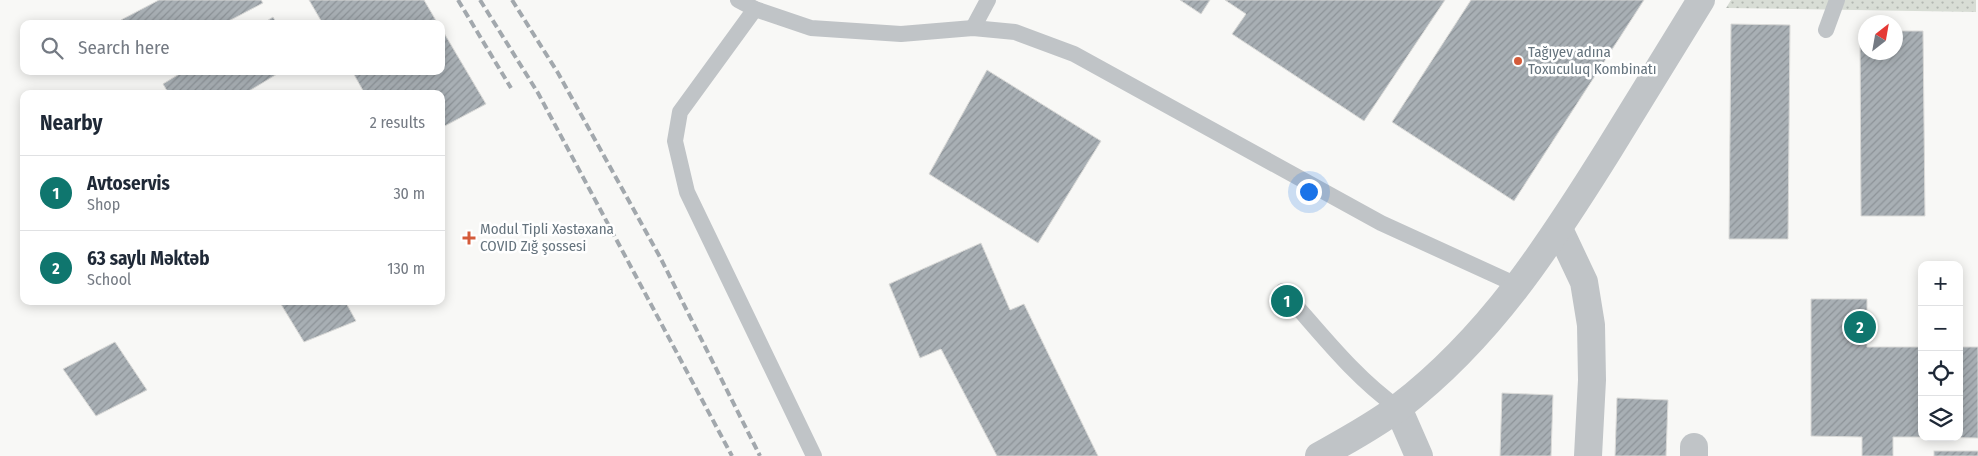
<!DOCTYPE html>
<meta charset="utf-8">
<style>
body{margin:0;font-family:"Fira Sans Condensed",sans-serif;background:#f6f6f7;color:#1f2937}
.controls{position:absolute;right:15px;bottom:15px;display:grid;overflow:hidden;border-radius:10px;box-shadow:0 2px 12px #0003}
.controls button{width:45px;height:45px;display:grid;place-items:center;padding:0;border:0;border-bottom:1px solid #e0e1e3;background:#fff;color:#1f2937;font:25px sans-serif}
.compass{position:absolute;left:1858px;top:15px;width:45px;height:45px;border-radius:50%;background:#fff;box-shadow:0 2px 12px #0003;rotate:31deg}
.you{position:absolute;left:1308px;top:191px;width:18px;height:18px;margin:-12px;border:4px solid #fff;border-radius:50%;background:#1a73e8;box-shadow:0 0 0 8px #1a73e833}
.badge{display:grid;place-items:center;width:32px;height:32px;border-radius:50%;background:#0f766e;color:#fff;font-size:16px;font-weight:700}
.pin{position:absolute;translate:-50% -50%;border:2px solid #fff;box-shadow:0 1px 5px #0006}
.list{margin:0;padding:0;list-style:none}
h2{display:flex;justify-content:space-between;align-items:center;height:65px;margin:0;padding:0 20px;font-size:21px}
h2 small{font-size:16px;font-weight:400;color:#747a83}
.list li{display:grid;grid-template-columns:32px 1fr auto;gap:15px;align-items:center;box-sizing:border-box;height:75px;padding:0 20px;border-top:1px solid #e0e1e3}
.list b{display:block;font-size:19px;white-space:nowrap}
.list p{margin:0;font-size:16px;white-space:nowrap;color:#747a83}
.list em{font-size:16px;font-style:normal;color:#747a83}
.icon{flex:none;width:28px;height:28px;fill:none;stroke:currentColor;stroke-width:2;stroke-linecap:round;stroke-linejoin:round}
.map{position:relative;flex:none;width:1978px;height:456px;overflow:hidden}
.search{position:absolute;background:#fff;box-shadow:0 2px 12px #0003;left:20px;top:20px;width:425px;height:55px;display:flex;align-items:center;gap:12px;box-sizing:border-box;padding:0 18px;border-radius:10px;color:#747a83;font-size:19px}
.panel{position:absolute;background:#fff;box-shadow:0 2px 12px #0003;left:20px;top:90px;width:425px;height:215px;border-radius:10px}
.map>svg:first-child{display:block}
.park{fill:url(#park-dots)}
.building{fill:url(#building-hatch);stroke:#dadad8}
.lines{fill:none;stroke-linecap:round;stroke-linejoin:round}
.lane{stroke:#c0c4c7;stroke-width:16}
.street{stroke:#c0c4c7;stroke-width:28}
.rail{stroke:#a2a8ad;stroke-width:4;stroke-dasharray:8 4;stroke-linecap:butt}
.poi-dot{fill:#d45b3a;stroke:#fff;stroke-width:2}
.labels{text-anchor:middle;dominant-baseline:central;stroke-width:5;stroke-linejoin:round;paint-order:stroke}
.poi-label{font-size:15px;fill:#66747e;stroke:#fff;text-anchor:start}
</style>
<div class="map">
<svg width="1978" height="456" viewBox="0 0 1978 456">
<defs>
<pattern id="park-dots" width="8" height="8" patternUnits="userSpaceOnUse" patternTransform="scale(1.25)"><rect width="8" height="8" fill="#d8ddd5"/><path d="M2 2h.1M6 6h.1" fill="none" stroke="#b3b8b2" stroke-width="1.8" stroke-linecap="round"/></pattern>
<pattern id="building-hatch" width="6" height="6" patternUnits="userSpaceOnUse" patternTransform="scale(1.25)"><rect width="6" height="6" fill="#a8afb4"/><path d="M-1 1l2-2M0 6l6-6M5 7l2-2" fill="none" stroke="#8d9398"/></pattern>
</defs>
<rect width="100%" height="100%" fill="#f8f8f6"/>
<path class="park" d="M 1731,0 L 1976,0 L 1976,12 L 1726,8 Z"/>
<g class="building">
<path d="M 159,0 L 261,0 L 263,3 L 223,24 L 123,24 L 121,20 Z"/>
<path d="M 309,0 L 424,0 L 438,24 L 323,24 Z"/>
<path d="M 1180,0 L 1210,0 L 1201,14 Z"/>
<path d="M 1225,0 L 1445,0 L 1364,121 L 1232,34 L 1246,14 Z"/>
<path d="M 1471,0 L 1644,0 L 1514,201 L 1392,122 Z"/>
<path d="M 273,17 L 277,24 L 262,24 Z"/>
<path d="M 1731,24 L 1790,25 L 1788,239 L 1729,239 Z"/>
<path d="M 441,28 L 486,104 L 441,128 L 441,94 L 365,94 L 352,71 L 441,71 Z"/>
<path d="M 1860,31 L 1866,31 L 1866,52 L 1896,52 L 1896,31 L 1923,31 L 1925,216 L 1861,216 Z"/>
<path d="M 987,70 L 1101,141 L 1038,243 L 929,174 Z"/>
<path d="M 184,71 L 282,71 L 244,94 L 169,94 L 163,84 Z"/>
<path d="M 981,243 L 1010,310 L 1024,304 L 1098,456 L 997,456 L 941,349 L 920,358 L 889,284 Z"/>
<path d="M 1811,299 L 1867,299 L 1867,347 L 1922,347 L 1922,437 L 1893,437 L 1893,456 L 1862,456 L 1862,437 L 1811,436 Z"/>
<path d="M 279,301 L 345,301 L 356,321 L 304,342 Z"/>
<path d="M 115,342 L 147,390 L 96,416 L 63,369 Z"/>
<path d="M 1959,347 L 1978,347 L 1978,438 L 1923,437 L 1959,437 Z"/>
<path d="M 1502,393 L 1553,395 L 1551,456 L 1500,456 Z"/>
<path d="M 1617,398 L 1668,400 L 1666,456 L 1615,456 Z"/>
<rect x="1934" y="451" width="44" height="5"/>
</g>
<g class="lines">
<g class="lane">
<path d="M 738,0 L 755,9 L 811,28 L 901,34 L 973,28 L 1015,32 L 1074,54 L 1381,223 L 1519,286"/>
<path d="M 755,9 L 680,112 L 675,141 L 687,192 L 814,456"/>
<path d="M 973,28 L 988,0"/>
<path d="M 1826,30 L 1837,0"/>
<path d="M 1283,291 C 1320,332 1353,376 1398,408"/>
</g>
<g class="street">
<path d="M 1559,229 L 1584,282 L 1591,325 L 1592,380 L 1588,456"/>
<path d="M 1398,408 L 1419,456"/>
<path d="M 1319,456 C 1346,441 1374,426 1399,407 C 1490,337 1548,247 1608,151 C 1639,101 1670,50 1701,0"/>
<path d="M 1694,456 L 1694,447"/>
</g>
<g class="rail">
<path d="M 458,0 L 511,88"/>
<path d="M 480,0 L 538,93 L 732,456"/>
<path d="M 512,0 L 558,73 L 660,257 L 760,456"/>
</g>
</g>
<g class="poi-dot">
<circle cx="1518" cy="61" r="5"/>
<path d="M466.5 230.5h5v5h5v5h-5v5h-5v-5h-5v-5h5z"/>
</g>
<g class="labels">
<g class="poi-label">
<text x="1528" y="52">Tağıyev adına<tspan x="1528" dy="17">Toxuculuq Kombinatı</tspan></text>
<text x="480" y="229">Modul Tipli Xəstəxana<tspan x="480" dy="17">COVID Zığ şossesi</tspan></text>
</g>
</g>
</svg>
<div class="controls">
<button>+</button>
<button>−</button>
<button><svg class="icon" aria-label="locate" viewBox="0 0 24 24"><circle cx="12" cy="12" r="6"/><path d="M12 2v4M12 18v4M2 12h4M18 12h4"/></svg></button>
<button><svg class="icon" aria-label="layers" viewBox="0 0 24 24"><path d="M12 4l9 5-9 5-9-5zM3 14l9 5 9-5"/></svg></button>
</div>
<svg class="compass" viewBox="-18 -18 36 36"><path d="M0-13l5 13h-10z" fill="#e53935"/><path d="M0 13l5-13h-10z" fill="#747a83"/></svg>
<div class="you"></div>
<div class="pin badge" style="left:1287px;top:301px">1</div>
<div class="pin badge" style="left:1860px;top:327px">2</div>
<div class="search"><svg class="icon" aria-label="search" viewBox="0 0 24 24"><circle cx="10" cy="10" r="6"/><path d="M15 15l6 6"/></svg>Search here</div>
<section class="panel">
<h2>Nearby<small>2 results</small></h2>
<ul class="list">
<li><span class="badge">1</span><div><b>Avtoservis</b><p>Shop</p></div><em>30 m</em></li>
<li><span class="badge">2</span><div><b>63 saylı Məktəb</b><p>School</p></div><em>130 m</em></li>
</ul>
</section>
</div>
